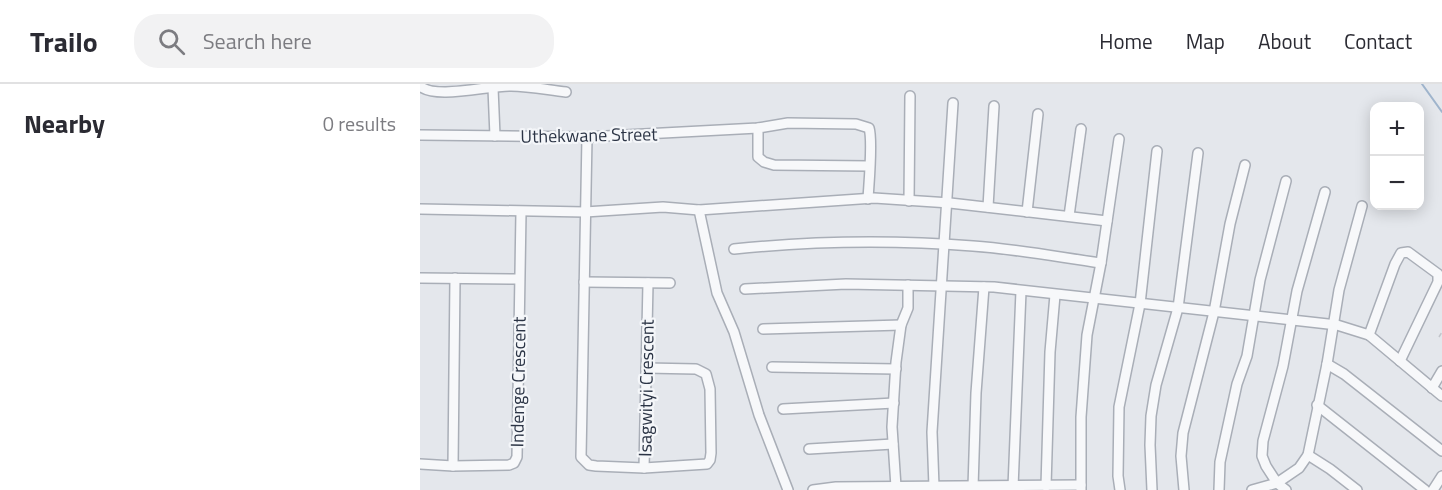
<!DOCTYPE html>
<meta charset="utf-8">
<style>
body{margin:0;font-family:"Titillium Web",sans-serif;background:#f2f2f3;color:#2b2b33}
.controls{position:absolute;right:18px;top:18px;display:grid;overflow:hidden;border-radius:12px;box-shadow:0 3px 15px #0003}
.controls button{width:54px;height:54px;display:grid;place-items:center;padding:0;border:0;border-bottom:2px solid #e1e1e2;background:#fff;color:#2b2b33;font:30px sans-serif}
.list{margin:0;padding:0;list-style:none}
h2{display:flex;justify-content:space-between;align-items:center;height:78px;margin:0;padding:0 24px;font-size:26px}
h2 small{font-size:20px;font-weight:400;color:#7c7c81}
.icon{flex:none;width:33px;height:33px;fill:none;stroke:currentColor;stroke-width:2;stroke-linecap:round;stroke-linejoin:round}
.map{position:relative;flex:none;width:1022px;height:406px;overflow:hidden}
header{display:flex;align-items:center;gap:36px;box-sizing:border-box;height:84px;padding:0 30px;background:#fff;border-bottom:2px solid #e1e1e2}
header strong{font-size:28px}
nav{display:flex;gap:33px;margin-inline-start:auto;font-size:21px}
.search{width:420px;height:54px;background:#f2f2f3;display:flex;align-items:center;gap:15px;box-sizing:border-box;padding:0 21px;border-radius:24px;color:#7c7c81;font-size:22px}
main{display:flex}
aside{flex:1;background:#fff}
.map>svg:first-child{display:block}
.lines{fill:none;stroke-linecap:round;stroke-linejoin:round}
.stream{stroke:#9fb4cc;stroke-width:2}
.minor-casing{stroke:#a9aeb7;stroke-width:12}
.path{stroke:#c2c5cb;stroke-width:1.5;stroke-dasharray:4.5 4.5;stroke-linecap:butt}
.minor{stroke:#f7f8fa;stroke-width:9}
.labels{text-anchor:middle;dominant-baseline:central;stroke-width:4.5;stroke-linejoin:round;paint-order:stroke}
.street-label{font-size:18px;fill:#2b3445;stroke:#f4f6f9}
</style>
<header>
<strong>Trailo</strong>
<div class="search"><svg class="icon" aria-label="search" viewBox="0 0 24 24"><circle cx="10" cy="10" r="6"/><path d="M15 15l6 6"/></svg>Search here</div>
<nav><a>Home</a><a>Map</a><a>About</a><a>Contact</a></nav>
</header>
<main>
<aside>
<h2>Nearby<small>0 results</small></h2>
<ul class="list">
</ul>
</aside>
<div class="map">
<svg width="1022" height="406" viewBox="0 0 1022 406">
<rect width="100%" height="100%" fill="#e4e7ec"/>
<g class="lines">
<path class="stream" d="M 1002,0 L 1022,28"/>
<g class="minor-casing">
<g id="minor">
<path d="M 0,2 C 15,16 70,1 91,2 C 109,2 128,6 146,8"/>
<path d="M 73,4 L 75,52"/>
<path d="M 338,44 L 338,73 L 344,78 L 354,81 L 449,82"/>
<path d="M 0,51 L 167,53 L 338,44 L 368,39 L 436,40 L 449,44 C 453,56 449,98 448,115"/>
<path d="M 167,53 L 161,373 L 169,381 L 176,382 L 224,384 L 287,380 L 290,376 L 291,369 L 290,305 L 286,290 L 276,285 L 226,284"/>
<path d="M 489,117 L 490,12"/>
<path d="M 568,123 L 574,22"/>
<path d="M 0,125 L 165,128 L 243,123 L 279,126 L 454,114 L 530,119 L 687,137"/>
<path d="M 279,126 L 297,209 L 314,248 L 339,331 L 368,406"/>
<path d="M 607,128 L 618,30"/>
<path d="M 649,132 L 661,45"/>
<path d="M 314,165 C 393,157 474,156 553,162 C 596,165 638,173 681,179"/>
<path d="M 0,194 L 99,195"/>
<path d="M 164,198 L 250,199"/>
<path d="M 325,205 L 426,200 L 574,203 L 917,241 L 949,251 L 1022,312"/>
<path d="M 343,245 L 481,241"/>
<path d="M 949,251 L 975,180 L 981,169 L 988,168 L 1018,190 L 1018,198 L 980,277"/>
<path d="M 907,280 L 924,290 L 1022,367"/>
<path d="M 352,283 L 476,285"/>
<path d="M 1012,304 L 1022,287"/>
<path d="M 897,321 L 1005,406"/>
<path d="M 363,325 L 474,319"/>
<path d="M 389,365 L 473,360"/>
<path d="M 888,371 L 910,385 L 937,406"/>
<path d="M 0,380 L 33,382 L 89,381 L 94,379 L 97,373 L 101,128"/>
<path d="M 33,382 L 35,194"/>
<path d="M 224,384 L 228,199"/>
<path d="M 626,402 L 630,268 L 635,211"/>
<path d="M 476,403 L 472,343 L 476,278 L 481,241 L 488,224 L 488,201"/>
<path d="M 514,403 L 512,348 L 533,19"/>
<path d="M 553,403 L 556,309 L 564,203"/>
<path d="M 593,403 L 601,207"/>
<path d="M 393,406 L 416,403 L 661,401"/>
<path d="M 661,406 L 661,333 L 667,251 L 681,179 L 699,55"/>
<path d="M 700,406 L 698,392 L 699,323 L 720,220 L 737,67"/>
<path d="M 732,406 L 730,361 L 731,332 L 736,301 L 758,224 L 778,69"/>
<path d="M 764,406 L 761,372 L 763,349 L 794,228 L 810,140 L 825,81"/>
<path d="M 799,406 L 800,378 L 817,300 L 827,272 L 840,196 L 866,97"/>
<path d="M 832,406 L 857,399 L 879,384 L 888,371 L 907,280 L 919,206 L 942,122"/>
<path d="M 866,406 L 857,399 L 846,382 L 842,372 L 843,357 L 863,282 L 877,207 L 905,108"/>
<path d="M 1013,406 L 1022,392"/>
</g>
</g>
<path class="path" d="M 1019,253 L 1022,248"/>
<use href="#minor" class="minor"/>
</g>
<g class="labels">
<g class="street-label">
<text transform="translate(169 51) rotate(-1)">Uthekwane Street</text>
<text transform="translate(98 298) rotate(-89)">Indenge Crescent</text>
<text transform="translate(226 304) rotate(-89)">Isagwityi Crescent</text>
</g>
</g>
</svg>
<div class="controls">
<button>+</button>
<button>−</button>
</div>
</div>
</main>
